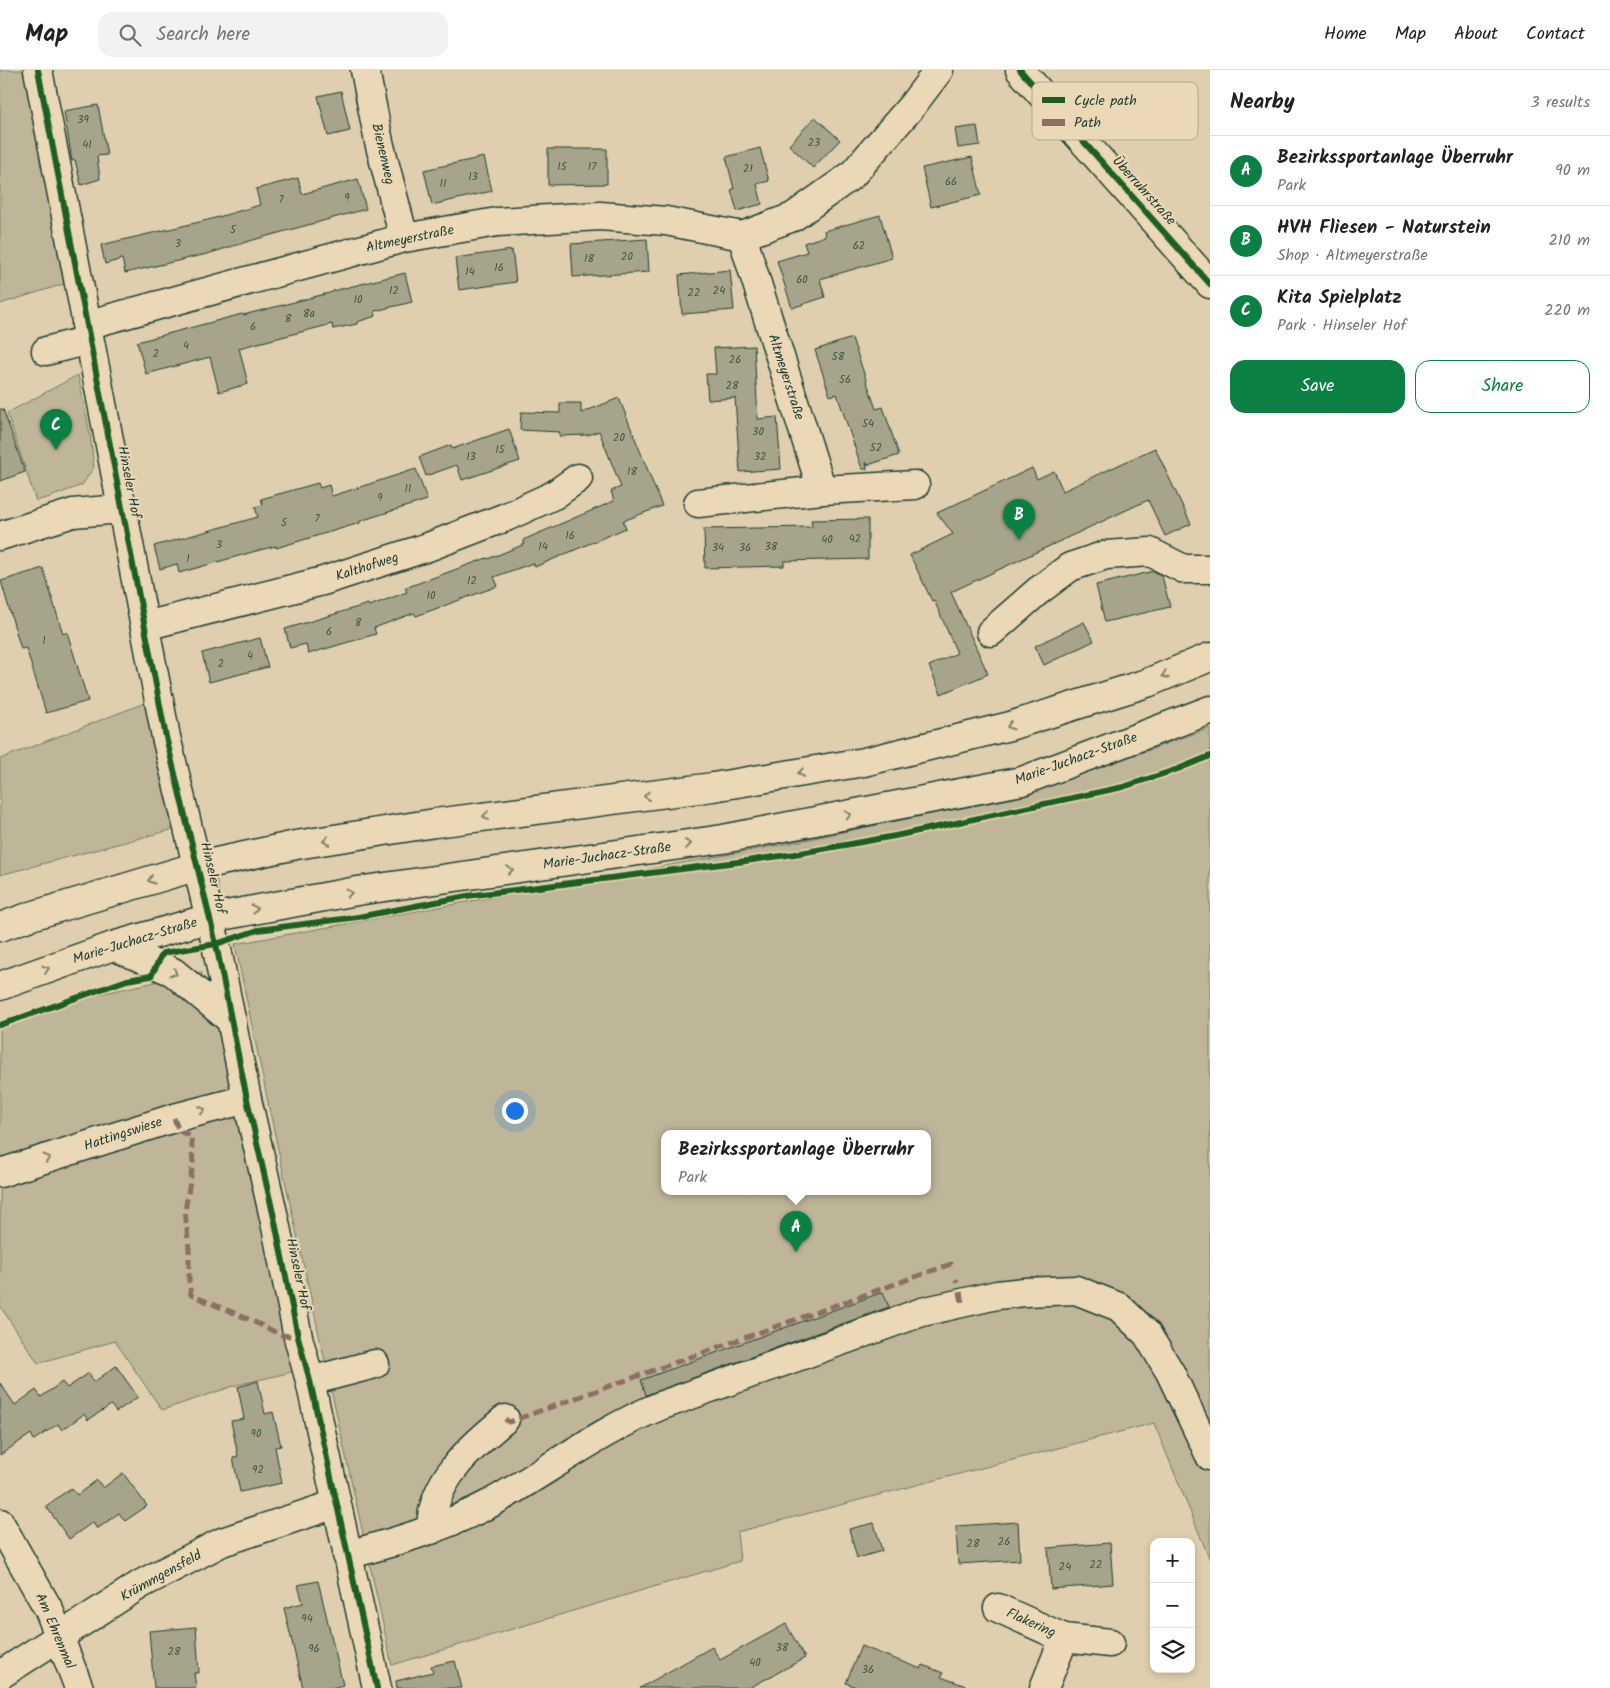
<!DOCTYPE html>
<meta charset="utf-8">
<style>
body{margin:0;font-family:Kalam,sans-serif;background:#f2f2f2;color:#202124}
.controls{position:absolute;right:15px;bottom:15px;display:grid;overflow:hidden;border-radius:10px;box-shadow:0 2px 8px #0003}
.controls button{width:45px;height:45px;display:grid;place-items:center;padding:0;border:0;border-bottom:1px solid #e0e0e0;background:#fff;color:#202124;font:25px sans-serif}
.you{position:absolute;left:514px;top:1040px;width:18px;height:18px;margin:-12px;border:4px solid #fff;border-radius:50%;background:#1a73e8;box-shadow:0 0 0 8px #1a73e833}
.badge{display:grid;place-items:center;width:32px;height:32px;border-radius:50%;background:#0b8043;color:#fff;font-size:16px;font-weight:700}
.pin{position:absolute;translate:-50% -41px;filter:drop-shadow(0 1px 2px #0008)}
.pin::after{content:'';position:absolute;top:26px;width:18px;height:15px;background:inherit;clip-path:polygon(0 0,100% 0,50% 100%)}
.popup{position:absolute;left:661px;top:1060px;width:270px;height:65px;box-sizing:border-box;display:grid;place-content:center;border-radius:10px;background:#fff;filter:drop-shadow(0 1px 4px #0005);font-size:16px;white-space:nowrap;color:#757577}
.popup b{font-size:19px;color:#202124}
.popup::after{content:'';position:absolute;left:50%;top:100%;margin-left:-10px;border:10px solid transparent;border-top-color:#fff}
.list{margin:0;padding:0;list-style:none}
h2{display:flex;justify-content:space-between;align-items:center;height:65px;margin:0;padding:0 20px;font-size:21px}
h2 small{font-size:16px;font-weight:400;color:#757577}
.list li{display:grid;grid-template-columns:32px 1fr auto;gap:15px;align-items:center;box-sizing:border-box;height:70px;padding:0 20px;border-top:1px solid #e0e0e0}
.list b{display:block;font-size:19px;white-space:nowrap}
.list p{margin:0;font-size:16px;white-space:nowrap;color:#757577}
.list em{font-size:16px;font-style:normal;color:#757577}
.actions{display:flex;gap:10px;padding:15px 20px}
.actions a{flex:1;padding:11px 0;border:1px solid #0b8043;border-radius:15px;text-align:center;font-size:18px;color:#0b8043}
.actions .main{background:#0b8043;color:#fff}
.icon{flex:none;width:28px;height:28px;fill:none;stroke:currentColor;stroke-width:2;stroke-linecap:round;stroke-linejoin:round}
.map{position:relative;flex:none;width:1210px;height:1618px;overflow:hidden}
header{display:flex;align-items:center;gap:30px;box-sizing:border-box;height:70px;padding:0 25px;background:#fff;border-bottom:1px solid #e0e0e0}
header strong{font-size:24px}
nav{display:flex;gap:28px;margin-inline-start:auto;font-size:18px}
.search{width:350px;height:45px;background:#f2f2f2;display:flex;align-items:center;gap:12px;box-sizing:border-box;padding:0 18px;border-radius:15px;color:#757577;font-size:19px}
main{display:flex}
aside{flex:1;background:#fff}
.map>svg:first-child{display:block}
.green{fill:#bfb69a;stroke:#6f7a67;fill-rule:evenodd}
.building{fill:#a6a48a;stroke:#1f3d34}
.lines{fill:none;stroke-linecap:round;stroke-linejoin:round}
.minor-casing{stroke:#1f3d34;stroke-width:31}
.major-casing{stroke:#1f3d34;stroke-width:31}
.minor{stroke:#ebd8b6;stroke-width:28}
.major{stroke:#ebd8b6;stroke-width:28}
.quiet{stroke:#8d6e63;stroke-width:5;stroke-dasharray:10 5;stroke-linecap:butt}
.cycleway-casing{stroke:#ebd8b6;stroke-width:9}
.cycleway{stroke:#1b5e20;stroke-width:6}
.oneway{stroke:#7b836e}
.labels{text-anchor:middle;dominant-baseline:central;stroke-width:4;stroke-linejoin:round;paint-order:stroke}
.number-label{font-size:11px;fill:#41574a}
.street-label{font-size:14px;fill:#1f3d34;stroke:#ebd8b6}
.key{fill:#ebd8b6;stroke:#aeaa8f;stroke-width:1}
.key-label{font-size:14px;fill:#1f3d34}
</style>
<header>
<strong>Map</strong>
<div class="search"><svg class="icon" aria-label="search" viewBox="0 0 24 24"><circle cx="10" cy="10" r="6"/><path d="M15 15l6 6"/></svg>Search here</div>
<nav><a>Home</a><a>Map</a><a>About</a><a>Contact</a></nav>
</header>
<main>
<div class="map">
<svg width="1210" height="1618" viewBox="0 0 1210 1618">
<rect width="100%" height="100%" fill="#dfcfae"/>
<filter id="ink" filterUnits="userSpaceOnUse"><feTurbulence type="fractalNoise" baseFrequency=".02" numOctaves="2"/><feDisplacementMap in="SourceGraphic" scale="10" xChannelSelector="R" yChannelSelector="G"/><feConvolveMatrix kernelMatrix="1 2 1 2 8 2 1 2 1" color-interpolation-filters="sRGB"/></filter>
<g filter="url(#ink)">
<g class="green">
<path d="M 0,0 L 24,0 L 64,214 L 0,234 Z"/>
<path d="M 78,305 L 90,364 L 94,397 L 82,415 L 50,427 L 36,431 L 7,343 Z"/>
<path d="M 150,631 L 178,758 L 0,805 L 0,689 Z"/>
<path d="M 1210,658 L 1210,1490 L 1154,1353 L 737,1462 L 740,1491 L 392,1595 L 273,1056 L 235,874 L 786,774 L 1029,723 ZM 665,1063 L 927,1063 L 927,1121 L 665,1121 Z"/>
<path d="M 201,902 L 240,1028 L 0,1100 L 0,956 L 45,936 Z"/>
<path d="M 240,1034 L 304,1299 L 237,1315 L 162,1340 L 115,1271 L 38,1293 L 0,1236 L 0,1106 Z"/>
</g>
<g class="building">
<path d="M 341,21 L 350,61 L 328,66 L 318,26 Z"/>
<path d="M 98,35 L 107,85 L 97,86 L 100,109 L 81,115 L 75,90 L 72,91 L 64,41 Z"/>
<path d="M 815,47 L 840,70 L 813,98 L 789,75 Z"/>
<path d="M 977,56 L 980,75 L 958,78 L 955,59 Z"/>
<path d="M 760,78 L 769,111 L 757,114 L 762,134 L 737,141 L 731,120 L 734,119 L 726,87 Z"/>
<path d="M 548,79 L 607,79 L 607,114 L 548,115 Z"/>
<path d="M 484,87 L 492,121 L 432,135 L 424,100 Z"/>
<path d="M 972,87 L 981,125 L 931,137 L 922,98 Z"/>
<path d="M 298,108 L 302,124 L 358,109 L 366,139 L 253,170 L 207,184 L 125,203 L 122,189 L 105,194 L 101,175 L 208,150 L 260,135 L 256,119 Z"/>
<path d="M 880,145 L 892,188 L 820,209 L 825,227 L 792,238 L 777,191 L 807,182 L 804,173 L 825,166 L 824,161 Z"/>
<path d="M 647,169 L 649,202 L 573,207 L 571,174 Z"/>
<path d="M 512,180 L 516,212 L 459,220 L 455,188 Z"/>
<path d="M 730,200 L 734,240 L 682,244 L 679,205 Z"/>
<path d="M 405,203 L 412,232 L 375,241 L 376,246 L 357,252 L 357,254 L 333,259 L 332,254 L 239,278 L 248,314 L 219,322 L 210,287 L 146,304 L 137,272 L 242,244 L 243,245 L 271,238 L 333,222 L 333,221 Z"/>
<path d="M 852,268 L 876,339 L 883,337 L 899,385 L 868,395 L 866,392 L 867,399 L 862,399 L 837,324 L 830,326 L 815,280 Z"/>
<path d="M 754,276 L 758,349 L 777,347 L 781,399 L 740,402 L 735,328 L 708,330 L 706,304 L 716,304 L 714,278 Z"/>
<path d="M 619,328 L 662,436 L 623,451 L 626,458 L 535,497 L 533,493 L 494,507 L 498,516 L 416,546 L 414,543 L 374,558 L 376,564 L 308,584 L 306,574 L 290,578 L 285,559 L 368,534 L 369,536 L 407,522 L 405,518 L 487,488 L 488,489 L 525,474 L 523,470 L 614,431 L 611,421 L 621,417 L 599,361 L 588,365 L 559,366 L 560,362 L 520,360 L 521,342 L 560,343 L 560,333 L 581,333 L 581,343 Z"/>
<path d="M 0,339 L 3,339 L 25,402 L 0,411 Z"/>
<path d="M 509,359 L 520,391 L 462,410 L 457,395 L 426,406 L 419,387 L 451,375 L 452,379 Z"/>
<path d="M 1155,378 L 1191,454 L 1165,466 L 1148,430 L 951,522 L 988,604 L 941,624 L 929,596 L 957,583 L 934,530 L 932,531 L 910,485 L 953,464 L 937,443 L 1032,398 L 1037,409 L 1054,401 L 1063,421 Z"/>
<path d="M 416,399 L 427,430 L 360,451 L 360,453 L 276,478 L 276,476 L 256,481 L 179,503 L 177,494 L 160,499 L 154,476 L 258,447 L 255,437 L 263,435 L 261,429 L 318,413 L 320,418 L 329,415 L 332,426 Z"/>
<path d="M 868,449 L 868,489 L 784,491 L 784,496 L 705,498 L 704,459 L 812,457 L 811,450 Z"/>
<path d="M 43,498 L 63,564 L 67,562 L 88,631 L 46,643 L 26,578 L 21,579 L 1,511 Z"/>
<path d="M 1154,501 L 1162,506 L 1170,537 L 1105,552 L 1096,515 Z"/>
<path d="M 1084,552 L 1094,571 L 1044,595 L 1035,576 Z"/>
<path d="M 260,568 L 268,597 L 209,612 L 202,583 Z"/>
<path d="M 883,1222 L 889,1237 L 646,1325 L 641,1310 Z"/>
<path d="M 116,1296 L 138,1327 L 116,1342 L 111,1335 L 88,1350 L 84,1344 L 62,1360 L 58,1354 L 34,1370 L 31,1364 L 0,1385 L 0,1313 L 15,1335 L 36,1320 L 41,1327 L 62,1312 L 67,1318 L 89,1303 L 94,1312 Z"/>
<path d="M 258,1311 L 265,1344 L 273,1342 L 281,1376 L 275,1377 L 282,1413 L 240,1422 L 233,1388 L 238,1386 L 231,1351 L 244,1349 L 238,1317 Z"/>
<path d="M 123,1403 L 147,1436 L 125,1451 L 119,1443 L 97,1459 L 93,1452 L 69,1469 L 46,1436 L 71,1418 L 77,1425 L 97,1410 L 103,1418 Z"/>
<path d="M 1018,1452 L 1020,1490 L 958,1494 L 956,1456 Z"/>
<path d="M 874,1453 L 882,1481 L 857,1488 L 849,1459 Z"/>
<path d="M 1110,1473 L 1113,1514 L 1051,1519 L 1048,1478 Z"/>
<path d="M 318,1511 L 343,1615 L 332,1618 L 303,1618 L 284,1538 L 303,1533 L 298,1515 Z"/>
<path d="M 786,1554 L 805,1588 L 749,1618 L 640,1618 L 712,1577 L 720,1590 Z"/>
<path d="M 196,1557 L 199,1603 L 194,1603 L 196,1618 L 154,1618 L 149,1561 Z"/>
<path d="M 861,1576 L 921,1599 L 923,1595 L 943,1603 L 941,1607 L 966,1616 L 966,1618 L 859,1618 L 846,1613 Z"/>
<path d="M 455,1591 L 462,1618 L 397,1618 L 396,1611 L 433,1602 L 431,1596 Z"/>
</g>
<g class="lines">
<g class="minor-casing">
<g id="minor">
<path d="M 38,0 L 166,667 L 216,874 L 247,1029 L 275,1152 L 298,1267 L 310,1311 L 377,1618"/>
<path d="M 365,0 L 379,72 L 404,168"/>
<path d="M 742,166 L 822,420"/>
<path d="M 86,255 L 404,168 L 497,152 L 600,146 L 666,151 L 742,166 L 793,147 L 852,105 L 911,37 L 939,0"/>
<path d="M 46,281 L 89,270"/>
<path d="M 698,433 L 822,420 L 915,415"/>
<path d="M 0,466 L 73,443 L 121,439"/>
<path d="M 145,556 L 323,511 L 428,477 L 506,447 L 554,425 L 578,408"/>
<path d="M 991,562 L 1038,521 L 1070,497 L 1106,485 L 1150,482 L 1184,499 L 1210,499"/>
<path d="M 0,1103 L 174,1048 L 247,1029"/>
<path d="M 310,1311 L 375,1294"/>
<path d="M 0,1453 L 49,1540 L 79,1618"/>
<path d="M 431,1460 C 431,1411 470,1378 505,1349"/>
<path d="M 347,1485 C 396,1472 446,1457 491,1433 C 548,1401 599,1361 660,1336 L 922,1242 L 997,1225 L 1025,1222 L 1076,1220 L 1119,1237 L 1147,1264 L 1170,1302 L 1210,1386"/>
<path d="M 998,1538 L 1064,1568 L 1044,1618"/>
<path d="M 1064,1568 L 1110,1573"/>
<path d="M 0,1605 L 141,1514 L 222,1472 L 336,1434"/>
</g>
</g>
<g class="major-casing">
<g id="major">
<path d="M 1020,0 L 1210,214"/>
<path d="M 0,857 L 31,846 L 198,796 L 296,775 L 435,753 L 713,717 L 864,692 L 1010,656 L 1147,613 L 1210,587"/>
<path d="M 113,876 L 173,902 L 232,951"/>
<path d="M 0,916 L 113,876 L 210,848 L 357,821 L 723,769 L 1022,711 L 1210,640"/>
</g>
</g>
<use href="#minor" class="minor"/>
<use href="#major" class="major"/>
<g class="quiet">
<path d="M 174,1048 C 178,1059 178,1063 191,1065 L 193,1094 L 185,1141 L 189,1179 L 189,1211 L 191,1225 L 246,1248 L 273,1261 L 282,1265 L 298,1267"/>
<path d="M 956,1209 L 957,1212"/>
<path d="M 960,1222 L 962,1233"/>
<path d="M 505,1349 L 509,1352 L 951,1194 L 952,1198"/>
</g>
<g class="cycleway-casing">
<g id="cycleway">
<path d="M 38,0 L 166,667 L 216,874 L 247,1029 L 275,1152 L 298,1267 L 310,1311 L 377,1618"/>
<path d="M 1020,0 L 1210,214"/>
<path d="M 0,955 L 127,910 L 151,906 L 163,883 L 216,874 L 258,860 L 358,847 L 467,826 L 746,791 L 795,784 L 895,766 L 1123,717 L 1178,699 L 1210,686"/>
</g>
</g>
<use href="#cycleway" class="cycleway"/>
</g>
<defs><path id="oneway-chevron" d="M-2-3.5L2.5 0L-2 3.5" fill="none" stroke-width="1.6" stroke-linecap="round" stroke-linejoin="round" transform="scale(1.25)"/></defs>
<g class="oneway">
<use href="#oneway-chevron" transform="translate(1165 605) rotate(158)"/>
<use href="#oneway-chevron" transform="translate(1010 656) rotate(164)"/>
<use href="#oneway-chevron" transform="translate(801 703) rotate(171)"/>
<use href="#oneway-chevron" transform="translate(647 726) rotate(173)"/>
<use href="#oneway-chevron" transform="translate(848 745) rotate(-11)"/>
<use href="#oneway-chevron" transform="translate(486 746) rotate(173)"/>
<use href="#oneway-chevron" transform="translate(326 771) rotate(171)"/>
<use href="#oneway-chevron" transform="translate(688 774) rotate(-8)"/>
<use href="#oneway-chevron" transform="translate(510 800) rotate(-8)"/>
<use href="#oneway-chevron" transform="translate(151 810) rotate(163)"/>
<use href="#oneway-chevron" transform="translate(349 823) rotate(-10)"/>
<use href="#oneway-chevron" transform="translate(255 839) rotate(-11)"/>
<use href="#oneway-chevron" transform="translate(46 899) rotate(-19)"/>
<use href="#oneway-chevron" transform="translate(174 903) rotate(33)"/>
<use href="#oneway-chevron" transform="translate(202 1040) rotate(-14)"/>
<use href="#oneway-chevron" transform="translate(47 1088) rotate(-17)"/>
</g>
</g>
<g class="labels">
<g class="number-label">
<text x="83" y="50">39</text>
<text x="814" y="73">23</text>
<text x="87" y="75">41</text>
<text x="562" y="97">15</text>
<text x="592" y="97">17</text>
<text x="748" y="99">21</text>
<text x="473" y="107">13</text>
<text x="951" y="112">66</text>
<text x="443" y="114">11</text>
<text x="347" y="128">9</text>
<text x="281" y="130">7</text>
<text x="233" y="160">5</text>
<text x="178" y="174">3</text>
<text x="859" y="176">62</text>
<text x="627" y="187">20</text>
<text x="589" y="189">18</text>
<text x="499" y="198">16</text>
<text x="470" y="202">14</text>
<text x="802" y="210">60</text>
<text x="394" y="221">12</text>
<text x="719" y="221">24</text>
<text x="694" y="223">22</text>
<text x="358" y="230">10</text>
<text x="309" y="244">8a</text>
<text x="288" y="249">8</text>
<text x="253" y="257">6</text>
<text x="186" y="276">4</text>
<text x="156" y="284">2</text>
<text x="838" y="287">58</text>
<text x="735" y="290">26</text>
<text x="845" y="310">56</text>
<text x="732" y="316">28</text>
<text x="868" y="354">54</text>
<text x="758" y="362">30</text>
<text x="619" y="368">20</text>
<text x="876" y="378">52</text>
<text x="500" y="380">15</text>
<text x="471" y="387">13</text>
<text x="760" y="387">32</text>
<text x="632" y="402">18</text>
<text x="408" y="419">11</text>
<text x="380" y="428">9</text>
<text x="317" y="449">7</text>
<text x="284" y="453">5</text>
<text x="570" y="466">16</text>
<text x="855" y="469">42</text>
<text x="827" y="470">40</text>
<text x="219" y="475">3</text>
<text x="543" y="477">14</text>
<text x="771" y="477">38</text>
<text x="718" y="478">34</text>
<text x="745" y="478">36</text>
<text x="188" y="489">1</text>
<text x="472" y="511">12</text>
<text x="431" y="526">10</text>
<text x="358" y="553">8</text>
<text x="329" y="562">6</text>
<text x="44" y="571">1</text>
<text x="250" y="586">4</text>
<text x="221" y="594">2</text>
<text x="256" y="1364">90</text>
<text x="258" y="1400">92</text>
<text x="1004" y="1472">26</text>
<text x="973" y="1474">28</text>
<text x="1096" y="1495">22</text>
<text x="1065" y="1497">24</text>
<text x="307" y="1549">94</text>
<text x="782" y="1578">38</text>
<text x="314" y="1579">96</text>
<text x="174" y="1582">28</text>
<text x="755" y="1593">40</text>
<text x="868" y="1600">36</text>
</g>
<g class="street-label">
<text transform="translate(383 84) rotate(77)">Bienenweg</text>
<text transform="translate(1144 121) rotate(48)">Überruhrstraße</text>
<text transform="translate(410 169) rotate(-12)">Altmeyerstraße</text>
<text transform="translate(786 307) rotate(72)">Altmeyerstraße</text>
<text transform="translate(129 412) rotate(79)">Hinseler Hof</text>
<text transform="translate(367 497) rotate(-18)">Kalthofweg</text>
<text transform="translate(1076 689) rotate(-20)">Marie-Juchacz-Straße</text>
<text transform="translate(607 786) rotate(-8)">Marie-Juchacz-Straße</text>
<text transform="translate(213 808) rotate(77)">Hinseler Hof</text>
<text transform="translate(135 871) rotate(-17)">Marie-Juchacz-Straße</text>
<text transform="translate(123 1064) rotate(-18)">Hattingswiese</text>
<text transform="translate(298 1204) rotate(78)">Hinseler Hof</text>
<text transform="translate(161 1506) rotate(-29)">Krümmgensfeld</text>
<text transform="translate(1031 1553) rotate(24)">Flakering</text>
<text transform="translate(55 1561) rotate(67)">Am Ehrenmal</text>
</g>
</g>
<rect x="1032" y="12" width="166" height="58" rx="8" class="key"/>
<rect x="1042" y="27" width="23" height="6" fill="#1b5e20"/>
<rect x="1042" y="49" width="23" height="7" fill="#8d6e63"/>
<g class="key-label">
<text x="1074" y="35">Cycle path</text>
<text x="1074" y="57">Path</text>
</g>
</svg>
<div class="controls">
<button>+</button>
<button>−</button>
<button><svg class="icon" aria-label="layers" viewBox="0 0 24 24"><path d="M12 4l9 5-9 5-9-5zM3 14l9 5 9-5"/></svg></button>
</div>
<div class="you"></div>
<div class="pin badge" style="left:796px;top:1182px">A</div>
<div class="popup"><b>Bezirkssportanlage Überruhr</b>Park</div>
<div class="pin badge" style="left:1019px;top:470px">B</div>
<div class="pin badge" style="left:56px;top:380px">C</div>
</div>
<aside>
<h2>Nearby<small>3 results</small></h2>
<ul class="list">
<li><span class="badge">A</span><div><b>Bezirkssportanlage Überruhr</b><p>Park</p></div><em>90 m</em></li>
<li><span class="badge">B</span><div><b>HVH Fliesen - Naturstein</b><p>Shop · Altmeyerstraße</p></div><em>210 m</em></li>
<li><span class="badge">C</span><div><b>Kita Spielplatz</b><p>Park · Hinseler Hof</p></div><em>220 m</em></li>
</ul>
<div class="actions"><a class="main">Save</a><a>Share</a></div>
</aside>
</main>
